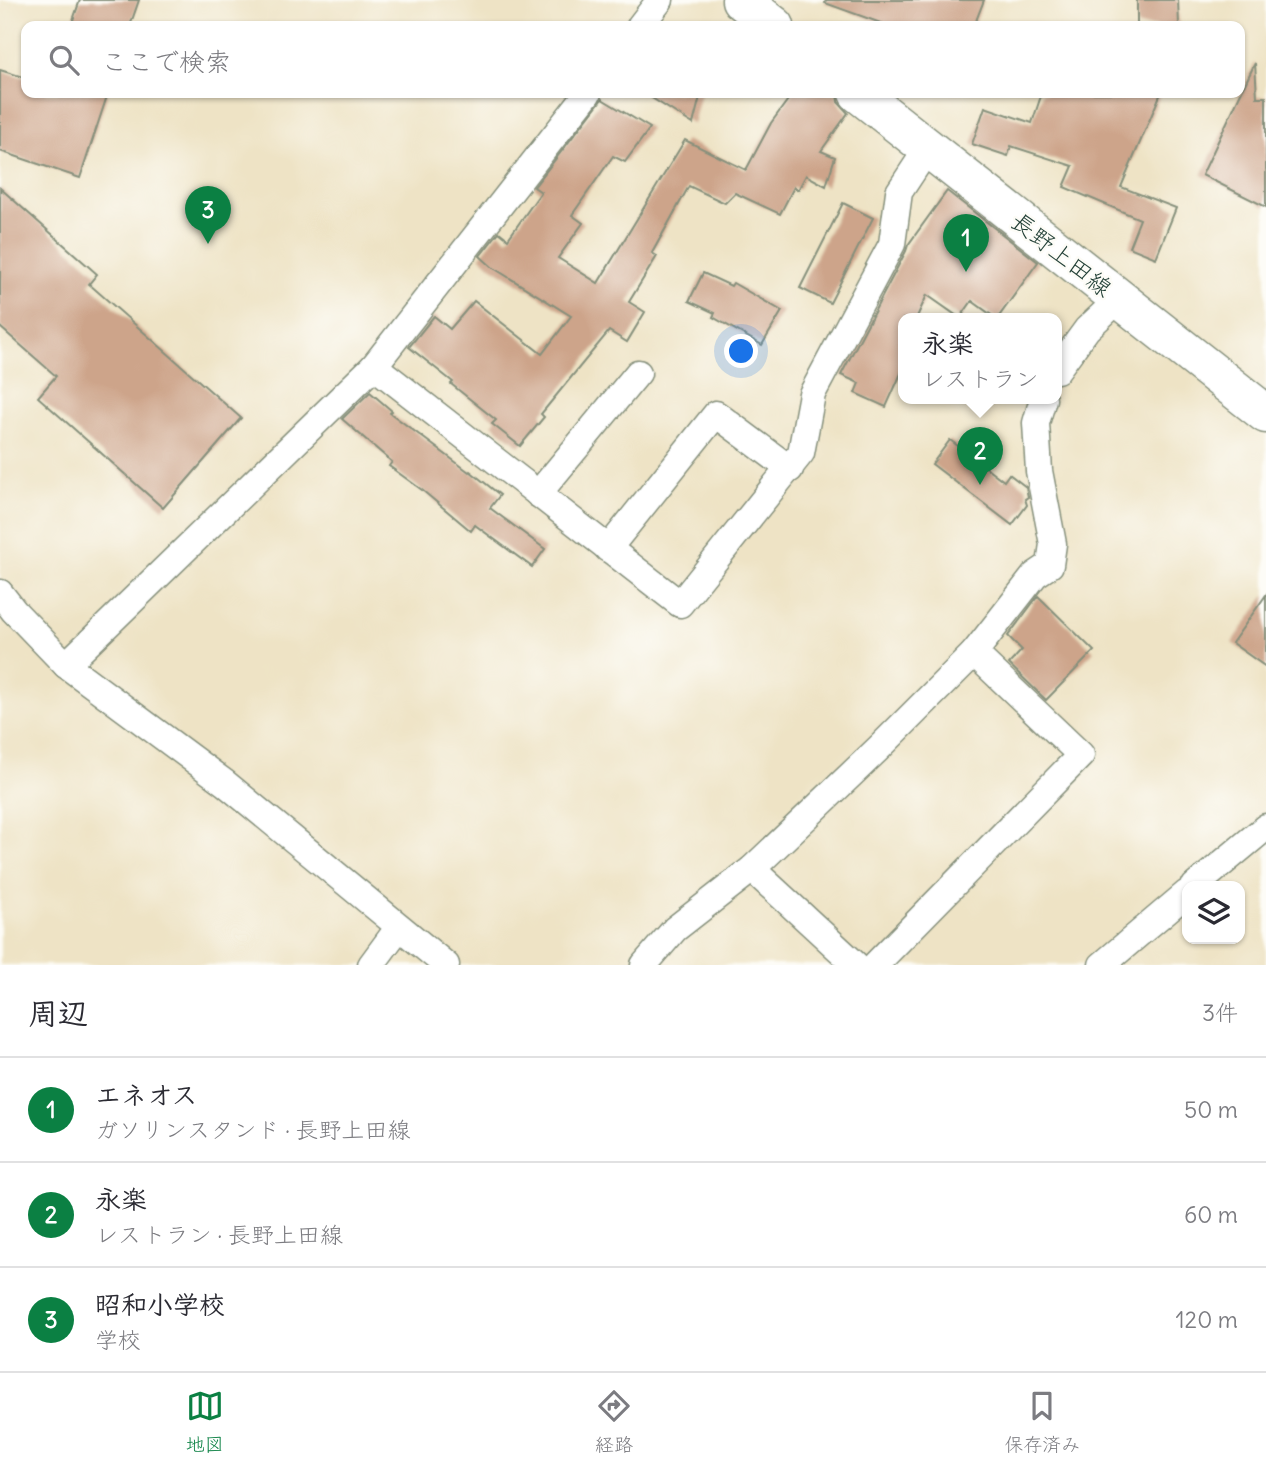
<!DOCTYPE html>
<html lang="ja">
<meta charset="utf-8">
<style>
body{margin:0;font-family:Delius,"Klee One",sans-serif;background:#f2f2f3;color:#2b2b33}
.controls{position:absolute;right:21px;bottom:21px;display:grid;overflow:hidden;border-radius:14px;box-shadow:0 2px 5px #0004}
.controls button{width:63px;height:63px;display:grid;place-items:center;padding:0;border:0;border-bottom:2px solid #e1e1e2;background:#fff;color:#2b2b33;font:35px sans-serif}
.you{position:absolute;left:742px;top:352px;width:24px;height:24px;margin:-18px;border:5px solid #fff;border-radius:50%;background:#1a73e8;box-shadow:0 0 0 10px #1a73e833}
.badge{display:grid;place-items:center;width:46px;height:46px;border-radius:50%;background:#0b8043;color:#fff;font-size:23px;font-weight:700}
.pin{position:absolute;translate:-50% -58px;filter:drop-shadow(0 2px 4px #0008)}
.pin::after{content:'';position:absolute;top:37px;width:24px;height:21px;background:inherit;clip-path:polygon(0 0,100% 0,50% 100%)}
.popup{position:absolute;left:898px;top:313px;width:164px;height:91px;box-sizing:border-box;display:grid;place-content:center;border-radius:14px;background:#fff;filter:drop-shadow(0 2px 5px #0005);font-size:23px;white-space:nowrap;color:#7c7c81}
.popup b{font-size:26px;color:#2b2b33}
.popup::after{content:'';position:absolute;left:50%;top:100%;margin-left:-14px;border:14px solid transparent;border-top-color:#fff}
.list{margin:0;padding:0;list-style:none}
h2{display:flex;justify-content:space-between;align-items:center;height:91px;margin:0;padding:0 28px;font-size:30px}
h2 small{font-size:23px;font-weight:400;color:#7c7c81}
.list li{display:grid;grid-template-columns:46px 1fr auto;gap:21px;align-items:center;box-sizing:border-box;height:105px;padding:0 28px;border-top:2px solid #e1e1e2}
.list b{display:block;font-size:26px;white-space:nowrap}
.list p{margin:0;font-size:23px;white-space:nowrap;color:#7c7c81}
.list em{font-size:23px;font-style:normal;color:#7c7c81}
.icon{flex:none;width:38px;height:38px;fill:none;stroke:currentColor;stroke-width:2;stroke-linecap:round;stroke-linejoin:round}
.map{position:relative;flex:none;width:1266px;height:965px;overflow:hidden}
.search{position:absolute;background:#fff;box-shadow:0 2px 5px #0004;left:21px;right:21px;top:21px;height:77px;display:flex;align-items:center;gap:18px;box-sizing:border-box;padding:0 24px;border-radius:14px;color:#7c7c81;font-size:26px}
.sheet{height:406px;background:#fff}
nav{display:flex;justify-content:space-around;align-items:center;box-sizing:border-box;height:98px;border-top:2px solid #e1e1e2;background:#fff;font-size:19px;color:#7c7c81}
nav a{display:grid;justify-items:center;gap:4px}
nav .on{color:#0b8043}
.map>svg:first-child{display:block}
.building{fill:#cda48a}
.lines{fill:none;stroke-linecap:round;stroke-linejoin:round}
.minor-casing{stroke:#86907c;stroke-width:29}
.primary-casing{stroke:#86907c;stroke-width:41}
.minor{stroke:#fff;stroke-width:26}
.primary{stroke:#fff;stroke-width:38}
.labels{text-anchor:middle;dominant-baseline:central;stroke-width:5;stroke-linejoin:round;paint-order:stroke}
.street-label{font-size:24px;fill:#1f3d34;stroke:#fdfcf7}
</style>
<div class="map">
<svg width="1266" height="965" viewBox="0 0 1266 965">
<rect width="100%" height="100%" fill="#fdfcf7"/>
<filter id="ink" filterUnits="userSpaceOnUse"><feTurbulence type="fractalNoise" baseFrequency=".0143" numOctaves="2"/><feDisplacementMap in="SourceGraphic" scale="14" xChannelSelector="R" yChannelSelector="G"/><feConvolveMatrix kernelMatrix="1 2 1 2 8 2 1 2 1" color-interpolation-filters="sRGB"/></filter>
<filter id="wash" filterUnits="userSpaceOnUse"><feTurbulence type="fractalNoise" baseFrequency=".00686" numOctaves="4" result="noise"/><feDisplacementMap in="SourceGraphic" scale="28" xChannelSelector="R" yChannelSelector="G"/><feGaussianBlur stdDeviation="1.57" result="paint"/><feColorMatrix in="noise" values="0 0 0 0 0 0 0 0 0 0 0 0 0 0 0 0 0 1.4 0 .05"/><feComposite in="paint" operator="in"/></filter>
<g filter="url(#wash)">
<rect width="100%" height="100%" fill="#eee3c5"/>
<g id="blocks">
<g class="building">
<path d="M 80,0 L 139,0 L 130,26 L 71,26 Z"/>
<path d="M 826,0 L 984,0 L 974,26 L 889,26 L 825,3 Z"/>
<path d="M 1137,0 L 1178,0 L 1179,26 L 1137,26 Z"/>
<path d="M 1255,63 L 1257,97 L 1266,97 L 1266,207 L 1202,175 Z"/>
<path d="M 0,70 L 26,78 L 26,93 L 108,93 L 80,178 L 0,151 Z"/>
<path d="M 644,93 L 701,93 L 693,124 Z"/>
<path d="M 793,93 L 837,93 L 838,102 L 848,113 L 821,151 L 835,157 L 826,186 L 806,175 L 798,190 L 794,187 L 780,214 L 735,193 L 725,203 L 689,186 L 652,253 L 657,256 L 629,302 L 645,312 L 627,342 L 609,331 L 541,414 L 544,417 L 520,446 L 492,424 L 496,420 L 451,384 L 453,382 L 409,347 L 434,316 L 450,329 L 474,301 L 542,354 L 571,316 L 492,267 L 480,256 L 499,232 L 508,239 L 541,192 L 534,187 L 602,99 L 650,128 L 625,162 L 613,156 L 572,215 L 583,223 L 558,258 L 598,283 L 685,140 L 746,170 L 771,123 Z"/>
<path d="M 1042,93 L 1161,93 L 1121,187 L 1176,208 L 1156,258 L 1129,247 L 1140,219 L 1064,187 L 1073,166 L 1011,146 L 1008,156 L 972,144 L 985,107 L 1032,123 Z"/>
<path d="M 0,188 L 97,274 L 89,284 L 241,418 L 163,508 L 38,397 L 56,376 L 0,327 Z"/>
<path d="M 947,191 L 1038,262 L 997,319 L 972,301 L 960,318 L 927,295 L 916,319 L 903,319 L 903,369 L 886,407 L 855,393 L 859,383 L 841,375 L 906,251 L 908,245 Z"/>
<path d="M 843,203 L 873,218 L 830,303 L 800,288 Z"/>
<path d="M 703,273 L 731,286 L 733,283 L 782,311 L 762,345 L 713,317 L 715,313 L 689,301 Z"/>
<path d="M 370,392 L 392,411 L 390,413 L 469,472 L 470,471 L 500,495 L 490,508 L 545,549 L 532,567 L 475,525 L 471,531 L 422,490 L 389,466 L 392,462 L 342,419 Z"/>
<path d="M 950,440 L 1004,481 L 1009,474 L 1026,487 L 1028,497 L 1025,499 L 1027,505 L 1012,525 L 932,464 Z"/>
<path d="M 1266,595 L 1266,667 L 1232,643 Z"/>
<path d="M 1038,596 L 1094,651 L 1046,700 L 1009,664 L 1022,650 L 1008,636 Z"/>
</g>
</g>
</g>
<g filter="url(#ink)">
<use href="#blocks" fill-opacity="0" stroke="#86907c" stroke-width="2"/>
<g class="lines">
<g class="minor-casing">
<g id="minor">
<path d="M 640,26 L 660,0"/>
<path d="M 374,366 L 680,604 L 801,453 L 812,394 L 892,244 L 899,192 L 928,148"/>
<path d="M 1057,370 L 1087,329 L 1119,299"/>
<path d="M 538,494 L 638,373"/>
<path d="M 608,549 L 716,414 L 790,469"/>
<path d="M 0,593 L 14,611 L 66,665 L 225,783 L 446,965"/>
<path d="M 66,665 L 374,366 L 588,93"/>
<path d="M 752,869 L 856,965"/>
<path d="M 1195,886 L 1266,827"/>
<path d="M 371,965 L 399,927"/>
<path d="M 644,965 L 675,929 L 752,869 L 880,747 L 974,653 L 1035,575 L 1050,565 L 1053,544 L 1039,471 L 1036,423 L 1043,399"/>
<path d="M 875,965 L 1081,755 L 974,653"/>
<path d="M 1102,965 L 1187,893"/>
</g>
</g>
<g class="primary-casing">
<g id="primary">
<path d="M 741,0 L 775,26"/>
<path d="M 858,93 L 1266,414"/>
</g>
</g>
<use href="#minor" class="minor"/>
<use href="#primary" class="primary"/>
</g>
</g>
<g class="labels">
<g class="street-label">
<text transform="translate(1062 254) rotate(38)">長野上田線</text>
</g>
</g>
</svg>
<div class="controls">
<button><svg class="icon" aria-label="layers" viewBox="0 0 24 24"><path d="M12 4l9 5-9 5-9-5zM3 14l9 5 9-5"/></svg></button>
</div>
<div class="you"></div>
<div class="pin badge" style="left:966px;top:272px">1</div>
<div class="pin badge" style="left:980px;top:485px">2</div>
<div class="popup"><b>永楽</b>レストラン</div>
<div class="pin badge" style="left:208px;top:244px">3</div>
<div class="search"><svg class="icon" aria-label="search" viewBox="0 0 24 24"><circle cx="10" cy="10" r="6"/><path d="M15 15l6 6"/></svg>ここで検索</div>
</div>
<section class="sheet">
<h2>周辺<small>3件</small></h2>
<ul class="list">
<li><span class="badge">1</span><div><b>エネオス</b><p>ガソリンスタンド · 長野上田線</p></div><em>50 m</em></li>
<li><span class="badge">2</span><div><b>永楽</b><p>レストラン · 長野上田線</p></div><em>60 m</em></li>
<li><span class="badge">3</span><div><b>昭和小学校</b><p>学校</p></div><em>120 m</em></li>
</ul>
</section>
<nav>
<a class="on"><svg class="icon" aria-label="map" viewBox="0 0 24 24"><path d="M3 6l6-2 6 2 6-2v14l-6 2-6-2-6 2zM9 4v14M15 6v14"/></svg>地図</a>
<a><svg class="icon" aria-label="directions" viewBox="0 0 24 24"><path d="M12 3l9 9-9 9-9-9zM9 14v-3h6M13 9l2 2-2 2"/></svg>経路</a>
<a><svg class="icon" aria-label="saved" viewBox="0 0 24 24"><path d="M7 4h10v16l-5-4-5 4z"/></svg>保存済み</a>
</nav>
